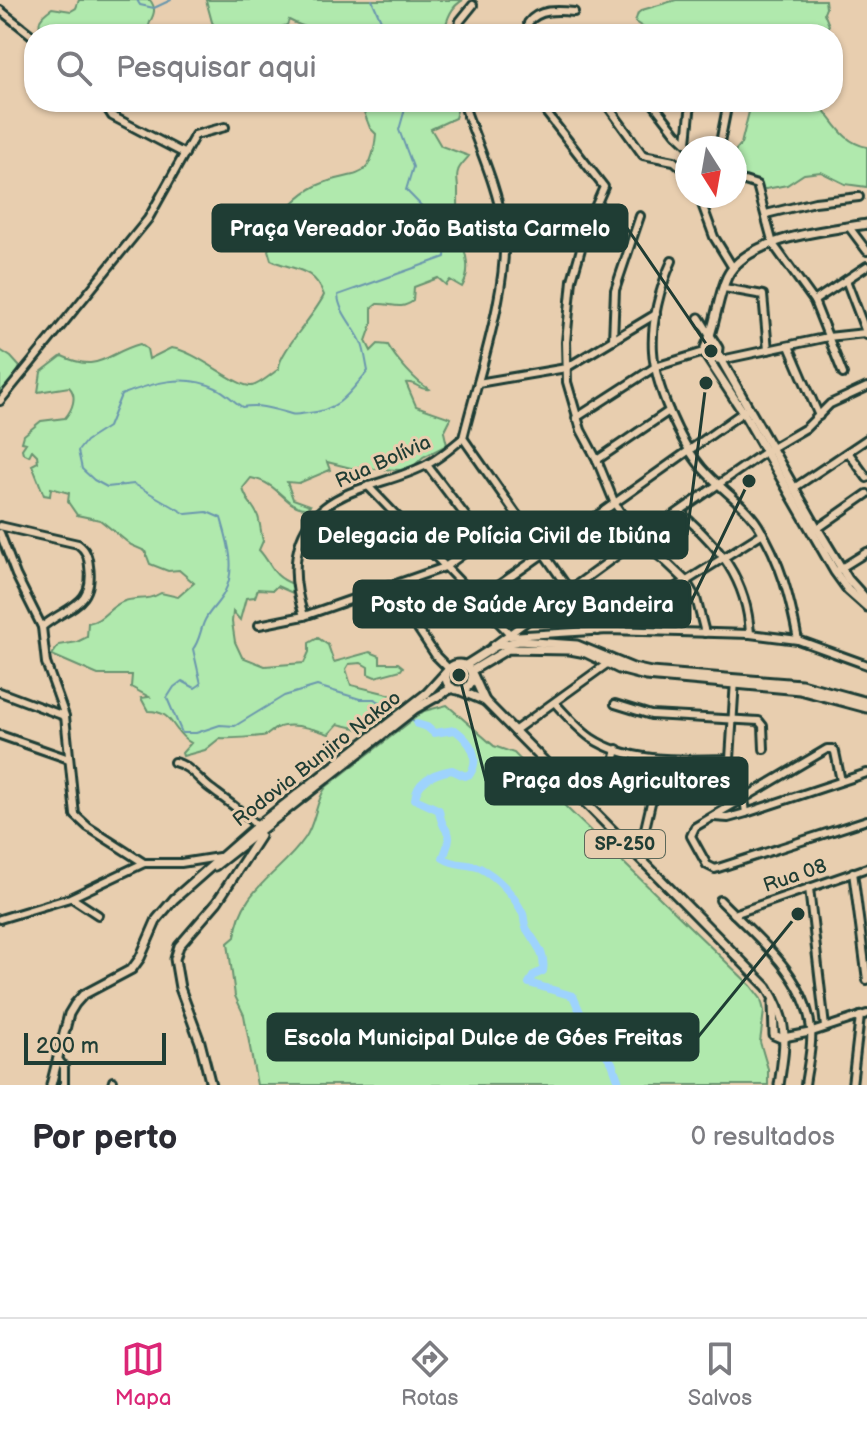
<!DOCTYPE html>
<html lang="pt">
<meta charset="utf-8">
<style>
body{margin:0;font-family:"Balsamiq Sans",sans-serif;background:#f7f7f7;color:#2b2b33}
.compass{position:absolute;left:675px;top:136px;width:72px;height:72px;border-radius:50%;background:#fff;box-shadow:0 2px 6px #0004;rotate:169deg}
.scale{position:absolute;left:24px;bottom:20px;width:142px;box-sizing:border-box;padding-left:8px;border:4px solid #1f3d34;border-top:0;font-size:22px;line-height:28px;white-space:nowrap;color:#1f3d34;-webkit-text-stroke:6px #e8ceaf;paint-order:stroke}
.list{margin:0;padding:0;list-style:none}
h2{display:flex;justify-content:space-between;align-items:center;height:104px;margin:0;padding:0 32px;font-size:34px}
h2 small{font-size:26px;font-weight:400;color:#7c7c81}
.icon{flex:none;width:44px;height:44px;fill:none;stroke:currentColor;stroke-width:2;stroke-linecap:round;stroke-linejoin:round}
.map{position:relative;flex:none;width:867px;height:1085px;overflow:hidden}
.search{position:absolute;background:#fff;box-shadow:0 2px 6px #0004;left:24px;right:24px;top:24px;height:88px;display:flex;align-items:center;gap:20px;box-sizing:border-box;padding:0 28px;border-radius:32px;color:#7c7c81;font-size:30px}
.sheet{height:232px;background:#fff}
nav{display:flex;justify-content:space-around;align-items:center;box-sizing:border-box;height:112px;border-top:2px solid #e1e1e2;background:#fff;font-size:22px;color:#7c7c81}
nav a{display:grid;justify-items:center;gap:4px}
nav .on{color:#db2777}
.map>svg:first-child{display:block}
.green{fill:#b0e9ad;stroke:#689370;stroke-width:2}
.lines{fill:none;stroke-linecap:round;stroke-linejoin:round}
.stream{stroke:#6b97ad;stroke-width:2}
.river{stroke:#9ed3fd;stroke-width:8}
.minor-casing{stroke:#1f3d34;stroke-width:12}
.major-casing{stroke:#1f3d34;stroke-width:13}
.minor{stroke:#e8ceaf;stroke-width:6}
.major{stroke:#e8ceaf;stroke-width:7}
.labels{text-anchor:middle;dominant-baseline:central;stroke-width:6;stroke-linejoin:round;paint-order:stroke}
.shield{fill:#e8ceaf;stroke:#5b6859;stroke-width:2}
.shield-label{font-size:18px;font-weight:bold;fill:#1f3d34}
.street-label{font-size:20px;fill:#1f3d34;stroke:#e8ceaf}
.leader{fill:none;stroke:#1f3d34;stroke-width:3}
.callout-dot{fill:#1f3d34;stroke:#e8ceaf;stroke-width:3}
.callout{fill:#1f3d34;stroke:#1f3d34;stroke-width:3}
.callout-label{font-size:22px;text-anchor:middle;font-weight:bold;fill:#fff}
</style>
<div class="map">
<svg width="867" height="1085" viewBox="0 0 867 1085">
<rect width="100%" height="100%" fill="#e8ceaf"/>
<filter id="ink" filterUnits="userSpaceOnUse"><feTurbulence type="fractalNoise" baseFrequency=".0125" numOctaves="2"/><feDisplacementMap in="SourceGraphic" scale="16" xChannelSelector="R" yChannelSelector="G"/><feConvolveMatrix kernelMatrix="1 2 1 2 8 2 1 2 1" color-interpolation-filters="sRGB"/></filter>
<g filter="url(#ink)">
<g class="green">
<path d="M 79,0 L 150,0 C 161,14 146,20 148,34 L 43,34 C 35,21 41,16 52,8 L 71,11 L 76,8 Z"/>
<path d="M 206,0 L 463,0 C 450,7 447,21 443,34 C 394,34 332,43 289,20 L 287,25 C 274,31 255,31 241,29 L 238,34 L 219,34 L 212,22 Z"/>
<path d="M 676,0 L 825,0 L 826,8 L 824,13 L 829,25 L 822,34 L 653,34 L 635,22 L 638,13 L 642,10 Z"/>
<path d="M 360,102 L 456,102 L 457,111 L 455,118 L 431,129 L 441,146 L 469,156 C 466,160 459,166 458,171 C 456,176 458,184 458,189 C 458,201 458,215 459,227 C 462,247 474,267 462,287 L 450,280 L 446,285 L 438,278 L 414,287 L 413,301 C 400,311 391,303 377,304 L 372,308 L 372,324 L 366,341 L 371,351 L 378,344 L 388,345 C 395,358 417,383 429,389 C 420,391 415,381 406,383 L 416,406 L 451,418 L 444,432 L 447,445 L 423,457 L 415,465 L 401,470 L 351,468 L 327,462 L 330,470 L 299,483 L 287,482 L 293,499 L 310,505 L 306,508 C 285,508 280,483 251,478 L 243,488 C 245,501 257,508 259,520 C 261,529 261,533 263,541 L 259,550 C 273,565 270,575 293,584 L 295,594 L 277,586 L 273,590 L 258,589 L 255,597 L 246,598 L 240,620 L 233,612 L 232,622 L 235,642 L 242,657 L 265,666 L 304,663 L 309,652 L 309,643 L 318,638 L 328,645 L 334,662 L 370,652 L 380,656 L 380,663 L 398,663 L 403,667 L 401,670 L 375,677 L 368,674 L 368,667 L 361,663 L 349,664 L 346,669 L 351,685 L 392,695 L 396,698 L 395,707 L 403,708 L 368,731 L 338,724 L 329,734 C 315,729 290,722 277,728 C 273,729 270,734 266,735 C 261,737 225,739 220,738 L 205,750 L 183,756 L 182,753 L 191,743 C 171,732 175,711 148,711 L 141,698 L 149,697 L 131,687 L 132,675 L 98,675 L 52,655 L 59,645 L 77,642 L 87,637 L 88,623 C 103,621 108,608 122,602 C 136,596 146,602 161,593 L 178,597 L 194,583 L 179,570 L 168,571 L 150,564 L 145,551 L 131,545 L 100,520 L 77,515 L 68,502 L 69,493 L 51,488 L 50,496 L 44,495 L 32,465 L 38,462 L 37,455 L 32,450 L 29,456 L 23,453 L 22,449 L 26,443 L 22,442 L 24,435 L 41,421 L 65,418 C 72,410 78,396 69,387 L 38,392 L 41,372 L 62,356 C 100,374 106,353 140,344 L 147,349 L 149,359 L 171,348 C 196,350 237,388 252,386 C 261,384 271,374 279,369 C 277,354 316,314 324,295 C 313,266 294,271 271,260 L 268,250 L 273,240 L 272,232 C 282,214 297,195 316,186 C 353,168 371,188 376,134 L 370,128 Z"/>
<path d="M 757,102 L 816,102 C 834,118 840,142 867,147 L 867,187 L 845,184 L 821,172 L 804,174 L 787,185 L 766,189 L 747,186 L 735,176 L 735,151 L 741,144 L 749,112 Z"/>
<path d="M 0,350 L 11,357 L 20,367 L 16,376 L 0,395 Z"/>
<circle cx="459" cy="677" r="11"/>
<path d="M 447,705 L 494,746 L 514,753 L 568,809 L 751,986 L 761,999 L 764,1011 L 760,1042 L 768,1069 L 768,1085 L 257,1085 L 244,1015 L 235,996 L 228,943 L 235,937 C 240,888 280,875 305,838 C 316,822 315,802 326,787 L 424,711 Z"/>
</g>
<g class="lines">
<g class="stream">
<path d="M 137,0 L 140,5 L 154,8 L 171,0"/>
<path d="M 372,0 L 387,34"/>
<path d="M 399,712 L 374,699 L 360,699 L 317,686 L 284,696 L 235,726 L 220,725 L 196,733 L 182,733 L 167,698 L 174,687 L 182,681 L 195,688 L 201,684 L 193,649 C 200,640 200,630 205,620 C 210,610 219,603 224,593 C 237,569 228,542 221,518 L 207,512 L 186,514 L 134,484 L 107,487 L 94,480 L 82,469 L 78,451 L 86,441 L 108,427 L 121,395 C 152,383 184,373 216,388 C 226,392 233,401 242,407 C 261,404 273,409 291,414 C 297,416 303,413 309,413 C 340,410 349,393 368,371 C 366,362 365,352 362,344 C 355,327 339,313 338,295 L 445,257 C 447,227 425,210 406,190 L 413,167 L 399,130 L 407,102"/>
<path d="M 408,718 L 417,724"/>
</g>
<path class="river" d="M 417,724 L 427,727 L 434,733 L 455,730 C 470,741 481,757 470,774 L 465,776 L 452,770 C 435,773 417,780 415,799 L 439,810 C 443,840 457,823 443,858 C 455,866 467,863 480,868 C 498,877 514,895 523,914 C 525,919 523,925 528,931 C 536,944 546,954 543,971 L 534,975 L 529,983 L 573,996 L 584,1021 L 612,1063 L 620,1085"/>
<g class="minor-casing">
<g id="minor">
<path d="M 0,10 L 34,37"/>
<path d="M 457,34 L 460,21 L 473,5"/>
<path d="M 529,34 L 528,23 C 538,9 558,10 574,12"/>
<path d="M 103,102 L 112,116 L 185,154"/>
<path d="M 538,102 L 604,187 L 589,221 L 572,280 L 566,342 L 567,382 L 581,430 L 597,460 L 615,504 L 638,540 L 663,559 L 685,580 L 696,598 L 705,633"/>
<path d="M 572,102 L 574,106"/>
<path d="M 605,102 L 643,155 L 674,161 L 687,172"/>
<path d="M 652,102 L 676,133 L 692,148"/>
<path d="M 511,104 L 514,102"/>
<path d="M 687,142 L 691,102"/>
<path d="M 719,148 L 728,102"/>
<path d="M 735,178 L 757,185 L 773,244 L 814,301 L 843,374"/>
<path d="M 699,196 L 714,237 L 733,268"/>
<path d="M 766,214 L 815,202 L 859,197"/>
<path d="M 849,227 L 867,251"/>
<path d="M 672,261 C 660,287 651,322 653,351 C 655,386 680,442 702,468 C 719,488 744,503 758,525 C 781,562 790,598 798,640"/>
<path d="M 846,280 L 867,335"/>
<path d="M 724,288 L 763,295 L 768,350"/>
<path d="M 814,301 L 867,266"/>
<path d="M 613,340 L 615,290 L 640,216"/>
<path d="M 789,346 L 819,416"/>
<path d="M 710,358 L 721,360 L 828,337 L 865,333"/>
<path d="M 478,383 L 566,368 L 656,314"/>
<path d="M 0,401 L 148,219 L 195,135 L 225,127"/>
<path d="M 576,418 L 655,367 L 704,352"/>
<path d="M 463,438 L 598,631"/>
<path d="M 848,452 L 867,478"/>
<path d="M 597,460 L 669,411"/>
<path d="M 427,465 L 483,539"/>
<path d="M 368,486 L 509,633"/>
<path d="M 794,488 L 867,439"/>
<path d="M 680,512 C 719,547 747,578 750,634"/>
<path d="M 0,526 L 78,544 C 86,550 88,556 89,566 C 95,606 67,606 42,627"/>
<path d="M 814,531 L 867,494"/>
<path d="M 0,533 L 16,575 L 42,627 L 46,663 L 65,716 L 75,815 L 88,827 L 144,863"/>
<path d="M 838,570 L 867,552"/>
<path d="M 389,585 L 436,656 L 449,669"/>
<path d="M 478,600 L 746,410"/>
<path d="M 304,616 C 285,559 297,511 357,490 C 381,481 406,476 428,464 C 441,457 452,447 463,438 C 477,380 511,284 503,226 C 497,184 476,142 463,102"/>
<path d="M 259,625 L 304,616 L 445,567 L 517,515"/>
<path d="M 610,629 L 763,533"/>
<path d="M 510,636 L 608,630 L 750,634 L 798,640 L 867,665"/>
<path d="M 493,646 L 638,540 L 765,452 L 806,428 L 830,404 L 867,387"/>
<path d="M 735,680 L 730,759 L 733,773 L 744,798 L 746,813"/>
<path d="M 0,692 L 64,716"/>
<path d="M 555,703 C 566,715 577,728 591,738 C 630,764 685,760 730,759"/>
<path d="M 615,704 L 651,715 L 759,721 L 763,726 L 764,749"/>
<path d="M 514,731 L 611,661"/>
<path d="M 0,735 L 69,759"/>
<path d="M 174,762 C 189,765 199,780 211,789 C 227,801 242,811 257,826"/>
<path d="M 841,781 L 835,752 L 833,749 L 827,749 L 695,827 L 691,836 L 707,865 L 715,869 L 867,820"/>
<path d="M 608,788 L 617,749"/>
<path d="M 714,817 L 728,818 L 746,813 L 867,773"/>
<path d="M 621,839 L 635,839 L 644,833 L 661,760"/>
<path d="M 853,872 L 867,980"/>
<path d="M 809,888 L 825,1027"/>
<path d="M 72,898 L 98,915"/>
<path d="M 720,900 C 757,938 805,974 811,1029 C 813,1047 807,1068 805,1085"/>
<path d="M 734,914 L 867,868"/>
<path d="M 0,919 L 70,898 L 144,863 L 181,863 L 219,857"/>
<path d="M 786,1037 L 812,1032 L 867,1014"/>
<path d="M 58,1059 L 64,1067 L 64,1085"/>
<path d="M 112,1085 L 113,1081"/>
<path d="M 852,1085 L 860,1016"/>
</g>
</g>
<g class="major-casing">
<g id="major">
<path d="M 699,318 L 718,348 L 717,355"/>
<path d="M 705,348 C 716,325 717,299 727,277 C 746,237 829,230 867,224"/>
<path d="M 718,354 L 817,528 L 848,579 L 867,600"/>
<path d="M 707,357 L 743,412 L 835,572 L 848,590 L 867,607"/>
<circle cx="459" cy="677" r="13"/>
<path d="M 466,665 L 496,646 L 519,641 L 577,645 L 633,668 L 651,672 L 801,684 L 867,702"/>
<path d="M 471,671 L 508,649 L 570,650 L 586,653 L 619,669 L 646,676 L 800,690 L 867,708"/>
<path d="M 473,675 L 485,701 L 767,987 C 790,1023 785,1044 779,1085"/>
<path d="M 461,691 L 485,701"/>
<path d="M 215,866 L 415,709 L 452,688"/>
<path d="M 773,1002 L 774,1035 L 781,1038 L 786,1037"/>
<path d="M 51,1085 L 69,1014 L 75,1004 L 83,995 L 132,969 L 140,958 L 157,919 L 174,899 L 257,826 L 427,693 L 447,671"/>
<path d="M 211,1085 L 200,1042 L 180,988 L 175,959 L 179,946 L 217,902 L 260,836"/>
</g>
</g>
<use href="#minor" class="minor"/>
<use href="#major" class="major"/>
</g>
</g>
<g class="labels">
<rect class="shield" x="585" y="830" width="80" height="28" rx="6"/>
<g class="shield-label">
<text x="625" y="844">SP-250</text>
</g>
<g class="street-label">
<text transform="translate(383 462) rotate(-24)">Rua Bolívia</text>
<text transform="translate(317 759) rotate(-38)">Rodovia Bunjiro Nakao</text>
<text transform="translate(795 876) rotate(-19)">Rua 08</text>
</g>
</g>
<path class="leader" d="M711 351L627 228M706 383L687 535M749 481L690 604M459 675L486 781M798 914L698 1037"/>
<g class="callout-dot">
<circle cx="711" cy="351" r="8"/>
<circle cx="706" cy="383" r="8"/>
<circle cx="749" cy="481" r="8"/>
<circle cx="459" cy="675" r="8"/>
<circle cx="798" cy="914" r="8"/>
</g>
<g class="callout">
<rect x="213" y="205" width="414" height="46" rx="8"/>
<rect x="302" y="512" width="385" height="46" rx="8"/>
<rect x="354" y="581" width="336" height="46" rx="8"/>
<rect x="486" y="758" width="261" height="46" rx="8"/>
<rect x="268" y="1014" width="430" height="46" rx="8"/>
</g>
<g class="callout-label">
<text x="420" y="236">Praça Vereador João Batista Carmelo</text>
<text x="494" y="543">Delegacia de Polícia Civil de Ibiúna</text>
<text x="522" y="612">Posto de Saúde Arcy Bandeira</text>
<text x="616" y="788">Praça dos Agricultores</text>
<text x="483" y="1045">Escola Municipal Dulce de Góes Freitas</text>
</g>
</svg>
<svg class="compass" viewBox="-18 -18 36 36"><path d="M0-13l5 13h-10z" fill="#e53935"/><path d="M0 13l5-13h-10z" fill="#7c7c81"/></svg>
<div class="scale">200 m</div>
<div class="search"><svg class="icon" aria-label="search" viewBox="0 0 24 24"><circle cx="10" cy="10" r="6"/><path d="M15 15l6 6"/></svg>Pesquisar aqui</div>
</div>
<section class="sheet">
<h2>Por perto<small>0 resultados</small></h2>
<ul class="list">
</ul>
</section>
<nav>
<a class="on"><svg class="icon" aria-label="map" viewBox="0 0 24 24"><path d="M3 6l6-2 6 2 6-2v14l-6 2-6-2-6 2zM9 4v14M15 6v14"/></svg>Mapa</a>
<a><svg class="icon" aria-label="directions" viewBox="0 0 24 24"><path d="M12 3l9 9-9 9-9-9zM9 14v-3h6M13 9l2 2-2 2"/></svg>Rotas</a>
<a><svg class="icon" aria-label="saved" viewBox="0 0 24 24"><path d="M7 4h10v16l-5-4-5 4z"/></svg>Salvos</a>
</nav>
